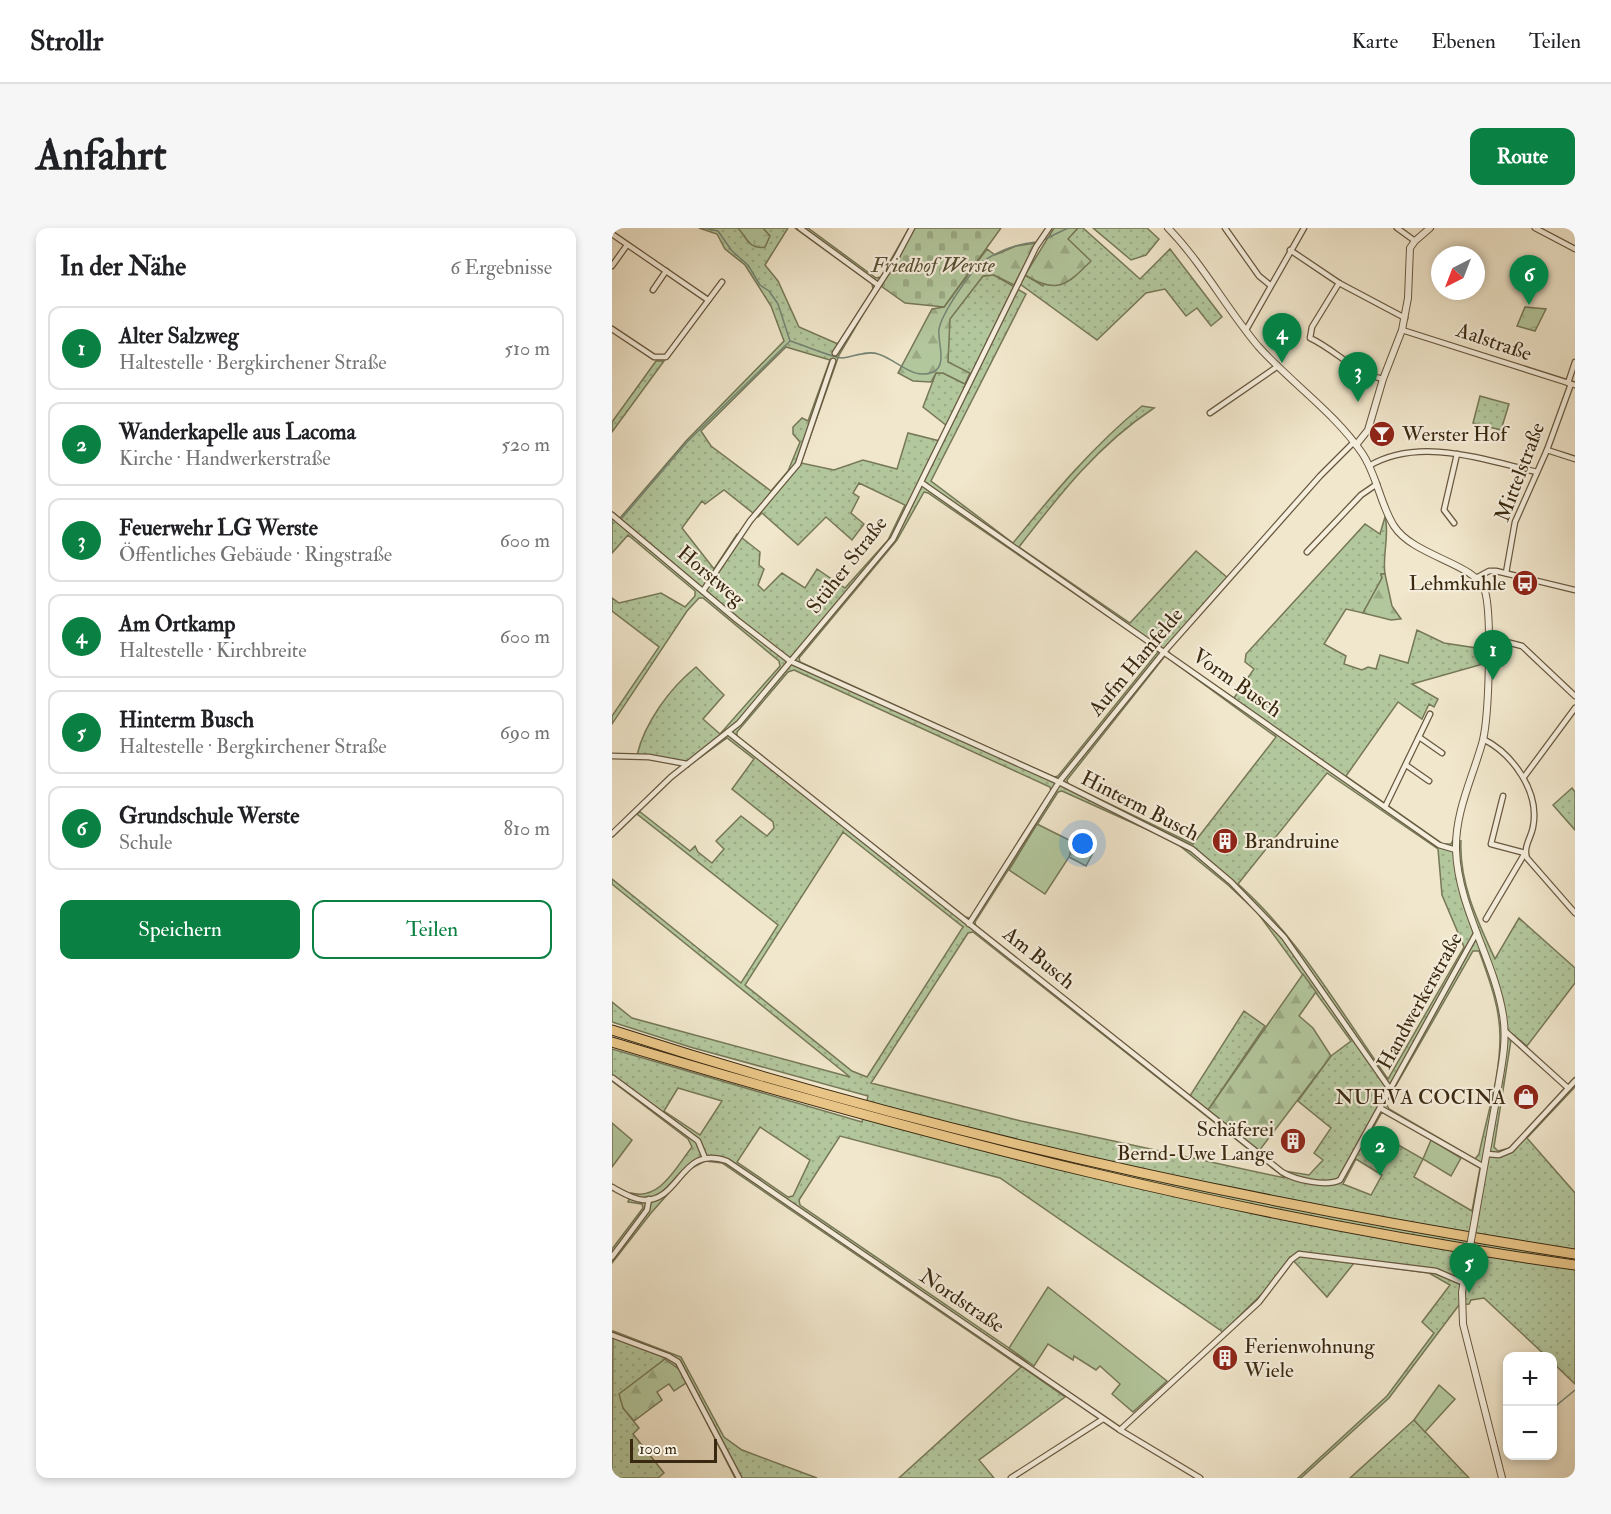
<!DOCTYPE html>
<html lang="de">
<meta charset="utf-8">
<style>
body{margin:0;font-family:"IM FELL Double Pica",serif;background:#f6f6f6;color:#202124}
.controls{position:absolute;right:18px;bottom:18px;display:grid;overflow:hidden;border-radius:12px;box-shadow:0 3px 9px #0003}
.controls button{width:54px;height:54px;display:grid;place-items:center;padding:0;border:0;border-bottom:2px solid #e0e0e0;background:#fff;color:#202124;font:30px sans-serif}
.compass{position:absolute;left:819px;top:18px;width:54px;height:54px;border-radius:50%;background:#fff;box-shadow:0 3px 9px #0003;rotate:222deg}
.scale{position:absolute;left:18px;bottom:15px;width:87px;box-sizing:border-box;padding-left:6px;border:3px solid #3a2911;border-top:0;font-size:16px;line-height:21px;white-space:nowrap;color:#3a2911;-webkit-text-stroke:4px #f6efde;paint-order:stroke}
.you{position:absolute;left:471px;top:616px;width:21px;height:21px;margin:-15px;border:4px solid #fff;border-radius:50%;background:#1a73e8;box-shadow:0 0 0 9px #1a73e833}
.badge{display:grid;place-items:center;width:39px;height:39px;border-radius:50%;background:#0b8043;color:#fff;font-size:20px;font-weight:700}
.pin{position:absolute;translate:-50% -50px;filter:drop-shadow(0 2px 3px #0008)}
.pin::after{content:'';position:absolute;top:32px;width:21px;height:18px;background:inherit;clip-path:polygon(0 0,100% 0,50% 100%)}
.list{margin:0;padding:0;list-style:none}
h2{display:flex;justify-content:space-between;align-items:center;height:78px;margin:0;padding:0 24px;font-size:26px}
h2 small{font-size:20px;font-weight:400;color:#757577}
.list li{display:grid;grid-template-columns:39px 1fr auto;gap:18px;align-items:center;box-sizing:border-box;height:84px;margin:0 12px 12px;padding:0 12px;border:2px solid #e0e0e0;border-radius:12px}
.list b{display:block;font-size:22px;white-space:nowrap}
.list p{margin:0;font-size:20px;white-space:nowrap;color:#757577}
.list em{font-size:20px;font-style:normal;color:#757577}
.actions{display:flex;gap:12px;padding:18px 24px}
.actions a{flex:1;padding:14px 0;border:2px solid #0b8043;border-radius:12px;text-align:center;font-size:21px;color:#0b8043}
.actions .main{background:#0b8043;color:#fff}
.map{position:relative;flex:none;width:963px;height:1250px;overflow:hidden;border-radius:12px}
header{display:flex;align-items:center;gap:36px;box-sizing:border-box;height:84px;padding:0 30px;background:#fff;border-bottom:2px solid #e0e0e0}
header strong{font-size:28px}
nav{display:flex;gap:33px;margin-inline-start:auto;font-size:21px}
.intro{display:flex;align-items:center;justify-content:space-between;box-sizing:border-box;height:144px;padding:0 36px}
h1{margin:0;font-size:42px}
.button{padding:15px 27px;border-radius:12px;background:#0b8043;color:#fff;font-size:21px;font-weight:700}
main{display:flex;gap:36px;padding:0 36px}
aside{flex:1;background:#fff;border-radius:12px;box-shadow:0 3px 9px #0003}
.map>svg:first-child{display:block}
.grass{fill:url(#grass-dots);stroke:#767857;stroke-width:1.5;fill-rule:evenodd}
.forest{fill:url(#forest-firs);stroke:#767857;stroke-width:1.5}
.wetland{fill:url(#wetland-marsh);stroke:#767857;stroke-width:1.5}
.cemetery{fill:url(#cemetery-stones);stroke:#767857;stroke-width:1.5}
.park{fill:url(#park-crowns);stroke:#767857;stroke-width:1.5}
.garden{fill:#b3c79d;stroke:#767857;stroke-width:1.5}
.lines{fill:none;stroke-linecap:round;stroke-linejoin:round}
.stream{stroke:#748475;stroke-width:1.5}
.minor-casing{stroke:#685840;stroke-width:7}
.tertiary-casing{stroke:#685840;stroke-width:8}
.motorway-casing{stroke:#3a2911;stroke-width:11}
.minor{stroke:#f6efde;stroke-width:4.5}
.tertiary{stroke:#f6efde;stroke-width:6}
.motorway{stroke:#e8c486;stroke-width:9}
.tertiary-bridge-casing{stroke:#685840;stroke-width:8;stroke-linecap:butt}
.tertiary-bridge{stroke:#f6efde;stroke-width:6}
.labels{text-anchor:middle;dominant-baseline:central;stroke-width:4.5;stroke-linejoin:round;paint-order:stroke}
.park-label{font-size:21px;font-style:italic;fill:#585034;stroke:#f6efde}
.street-label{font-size:21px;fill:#3a2911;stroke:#f6efde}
.poi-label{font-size:21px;fill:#3a2911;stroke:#f6efde;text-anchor:start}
</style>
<header>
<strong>Strollr</strong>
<nav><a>Karte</a><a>Ebenen</a><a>Teilen</a></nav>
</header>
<div class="intro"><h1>Anfahrt</h1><a class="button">Route</a></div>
<main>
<aside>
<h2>In der Nähe<small>6 Ergebnisse</small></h2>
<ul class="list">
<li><span class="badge">1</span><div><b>Alter Salzweg</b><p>Haltestelle · Bergkirchener Straße</p></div><em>510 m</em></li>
<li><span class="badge">2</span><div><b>Wanderkapelle aus Lacoma</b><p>Kirche · Handwerkerstraße</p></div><em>520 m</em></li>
<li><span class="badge">3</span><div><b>Feuerwehr LG Werste</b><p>Öffentliches Gebäude · Ringstraße</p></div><em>600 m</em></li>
<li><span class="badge">4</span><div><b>Am Ortkamp</b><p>Haltestelle · Kirchbreite</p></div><em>600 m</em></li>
<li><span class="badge">5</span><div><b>Hinterm Busch</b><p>Haltestelle · Bergkirchener Straße</p></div><em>690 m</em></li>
<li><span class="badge">6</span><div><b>Grundschule Werste</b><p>Schule</p></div><em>810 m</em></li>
</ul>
<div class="actions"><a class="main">Speichern</a><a>Teilen</a></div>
</aside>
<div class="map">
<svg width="963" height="1250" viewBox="0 0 963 1250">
<defs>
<pattern id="grass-dots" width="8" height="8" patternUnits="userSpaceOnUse" patternTransform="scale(1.5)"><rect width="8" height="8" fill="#b3c79d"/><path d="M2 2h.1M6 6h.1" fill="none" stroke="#9bab86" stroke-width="1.8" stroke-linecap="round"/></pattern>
<pattern id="forest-firs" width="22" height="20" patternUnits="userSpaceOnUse" patternTransform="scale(1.5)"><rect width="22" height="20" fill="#b3c79d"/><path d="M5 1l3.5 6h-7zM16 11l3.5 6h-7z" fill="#9bab86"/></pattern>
<pattern id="wetland-marsh" width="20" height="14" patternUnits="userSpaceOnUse" patternTransform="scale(1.5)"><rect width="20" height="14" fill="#b3c79d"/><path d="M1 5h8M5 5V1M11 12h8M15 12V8" fill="none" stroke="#9bab86"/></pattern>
<pattern id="cemetery-stones" width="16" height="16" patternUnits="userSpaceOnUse" patternTransform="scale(1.5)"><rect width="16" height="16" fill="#b3c79d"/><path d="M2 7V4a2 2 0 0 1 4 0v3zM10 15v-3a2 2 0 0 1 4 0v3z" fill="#9bab86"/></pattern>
<pattern id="park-crowns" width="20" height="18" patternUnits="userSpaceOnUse" patternTransform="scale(1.5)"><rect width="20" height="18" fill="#b3c79d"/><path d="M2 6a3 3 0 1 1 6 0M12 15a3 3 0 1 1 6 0" fill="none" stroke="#9bab86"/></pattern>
</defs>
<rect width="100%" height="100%" fill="#f1e7cc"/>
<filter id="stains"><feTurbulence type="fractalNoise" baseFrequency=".00333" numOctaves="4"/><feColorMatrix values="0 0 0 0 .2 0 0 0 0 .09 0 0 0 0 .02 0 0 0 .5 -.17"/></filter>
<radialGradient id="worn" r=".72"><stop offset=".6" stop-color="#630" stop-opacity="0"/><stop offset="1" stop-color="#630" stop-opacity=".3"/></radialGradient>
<g class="grass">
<path d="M 87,0 L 176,0 L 153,37 L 166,53 L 187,99 L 226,116 L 261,61 L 260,56 L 183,0 L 196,0 L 264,50 L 269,49 L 297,0 L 302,0 L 227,127 L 189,235 L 222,242 L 251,232 L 285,241 L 296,205 L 328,213 L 335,198 L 311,179 L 324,145 L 331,145 L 353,156 L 336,135 L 337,91 L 371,48 L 382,47 L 414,66 L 319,253 L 401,315 C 441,266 481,218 530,178 L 542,180 C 486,217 448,266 407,319 L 518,395 L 584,323 L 616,350 L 554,420 L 560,428 L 622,470 L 642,441 L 633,434 L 634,426 L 753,296 L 768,306 L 773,289 C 778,306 770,327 773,346 L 769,346 L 770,350 L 751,385 L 734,381 L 712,416 L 734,428 L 732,436 L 750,442 L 756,439 L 764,441 L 768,427 L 796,435 L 805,402 L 832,415 L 871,421 L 871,436 L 800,456 L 826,471 L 822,479 L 817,476 L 810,491 L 786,474 L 734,548 L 831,616 L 839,616 L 841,612 L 849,613 C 847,655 866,694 883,731 L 907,690 L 963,740 L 963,755 L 915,818 L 900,806 L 882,919 L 886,923 L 898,920 L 963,849 L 963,859 L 915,910 L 963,965 L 963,1156 L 941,1135 L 940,1128 L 934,1128 L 872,1070 L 859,1072 L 857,1076 L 847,1077 L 777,1170 L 689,1250 L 686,1250 L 775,1168 L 822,1105 L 810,1094 L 838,1057 L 817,1045 L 742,1035 L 715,1069 L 678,1029 L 657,1059 L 611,1104 L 388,950 L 228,908 L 187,972 L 188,977 L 397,1120 L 415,1134 L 410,1139 L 453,1169 L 367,1232 L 382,1250 L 287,1250 L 409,1139 L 110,935 L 93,933 L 78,941 L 39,985 L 0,1035 L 0,1021 L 31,980 L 30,976 L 16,974 L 19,965 C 48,973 64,939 80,919 L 76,911 L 0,853 L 0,821 L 250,894 L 256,868 L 78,819 L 0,794 L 0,774 L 20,790 L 238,849 L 0,656 L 0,651 L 129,755 L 166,697 L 25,586 L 27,583 L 78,623 L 83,618 L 86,624 L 100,635 L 112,621 L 104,613 L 129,588 L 155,608 L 162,600 L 161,594 L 120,561 L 142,531 L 115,510 L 75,539 L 71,535 L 25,527 C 33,494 58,460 84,439 L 112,467 L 91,491 L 108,506 L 168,438 L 167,433 L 91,370 L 87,370 L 75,383 L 0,496 L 0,488 L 47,419 L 0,383 L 0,370 L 7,375 L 49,365 L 73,379 L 83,368 L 83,363 L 16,307 L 0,325 L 0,284 L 8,290 L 74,213 L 172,113 L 159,78 L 133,37 L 113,21 L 105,6 ZM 174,119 L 218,132 L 196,193 L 190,190 L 181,199 L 181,206 L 188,214 L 176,243 L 159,263 L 99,218 L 89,203 ZM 247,255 L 293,277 L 276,312 L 233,360 L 205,341 L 193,360 L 170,345 L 152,363 L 146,357 L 152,341 L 147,337 L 148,324 L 125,306 L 102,341 L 70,300 L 90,273 L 93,276 L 112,262 L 146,289 L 150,285 L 186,317 L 214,289 L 240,312 L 252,296 L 239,285 L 247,269 L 241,265 ZM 312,264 L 316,265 L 545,422 L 546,424 L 446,548 L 442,549 L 188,434 L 187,430 L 285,312 ZM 553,428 L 664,509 L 581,616 L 456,556 L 455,552 ZM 182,442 L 438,559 L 439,563 L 358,690 L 353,689 L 125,509 L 125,504 L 176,444 ZM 715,545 L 826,621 L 830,667 L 852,719 L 776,851 C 729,784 687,710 626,656 ZM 450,563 L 563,614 L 616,657 L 645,684 L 739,813 L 719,828 L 686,873 L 719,900 L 702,925 L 711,932 L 697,947 L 672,943 L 596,882 L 653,798 L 632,783 L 578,868 L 364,699 L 363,694 L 446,564 ZM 231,604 L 351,699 L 255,849 L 240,843 L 133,757 ZM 361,704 L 673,950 L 409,893 L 259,855 L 356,705 ZM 861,723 L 867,723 C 877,751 888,779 888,809 C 888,850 875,887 867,926 L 863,931 L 777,881 L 774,875 ZM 66,860 L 110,873 L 88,907 L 52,883 ZM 770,884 L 868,940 L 860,983 L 802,949 L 811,931 L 760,902 ZM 148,899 L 198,932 L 181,968 L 176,969 L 125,934 ZM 744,931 L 770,947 L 759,967 L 731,956 Z"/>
<path d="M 466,0 L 471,0 L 528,51 L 558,21 L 610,89 L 599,98 L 585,80 L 574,88 L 553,61 L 534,65 L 485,112 L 408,56 L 413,47 L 431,58 L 456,10 Z"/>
<path d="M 481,0 L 535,0 L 547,11 L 534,27 L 519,32 Z"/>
<path d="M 44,133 L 52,133 L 0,204 L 0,194 Z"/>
<path d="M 868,168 L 897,176 L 889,202 L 861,195 Z"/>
<path d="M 960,560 L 963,564 L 963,602 L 941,577 Z"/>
<path d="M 461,614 L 481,625 L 474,638 L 457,629 Z"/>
<path d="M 1,1103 L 69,1129 L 112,1209 L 130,1222 L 205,1250 L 123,1250 L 68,1142 L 11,1180 L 27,1200 L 21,1206 L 52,1245 L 46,1250 L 0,1250 Z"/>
<path d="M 802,1192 L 857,1250 L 738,1250 Z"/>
</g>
<g class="forest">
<path d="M 442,0 L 466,0 L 456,11 L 479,33 C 455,57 445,67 413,47 Z"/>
<path d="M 424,15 L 402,57 L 382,47 L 371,48 L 338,91 L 336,134 L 358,145 L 353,156 L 331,145 L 324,145 L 319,154 L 301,153 L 286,145 L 320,81 L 332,79 L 375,21 L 383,27 L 404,18 Z"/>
<path d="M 769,346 L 773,346 L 780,378 L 789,391 L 779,392 L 751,385 L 770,350 Z"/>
<path d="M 691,746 L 704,764 L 687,788 L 701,800 L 719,828 L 647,923 L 596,882 Z"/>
<path d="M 53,1131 L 68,1142 L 74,1155 L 62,1163 L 57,1156 L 45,1164 L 50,1172 L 22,1193 L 11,1180 L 7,1166 Z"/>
</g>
<path class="wetland" d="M 126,0 L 151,0 L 158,8 L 153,19 C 137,22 135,10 126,0 Z"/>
<path class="cemetery" d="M 302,0 L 389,0 L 332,79 L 293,75 L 269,58 Z"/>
<path class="park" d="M 913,79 L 934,81 L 923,103 L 905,98 Z"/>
<g class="garden">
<path d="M 425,596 L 461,614 L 457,629 L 433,666 L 397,642 Z"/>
<path d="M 0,895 L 20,912 L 0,939 Z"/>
<path d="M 819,912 L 849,930 L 839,948 L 811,931 Z"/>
<path d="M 436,1059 L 555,1153 L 521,1184 L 500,1166 L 508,1156 L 488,1138 L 484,1142 L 462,1128 L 461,1132 L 436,1116 L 422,1138 L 397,1120 Z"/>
<path d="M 827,1157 L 843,1171 L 813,1204 L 802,1192 Z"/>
</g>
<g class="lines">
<g class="stream">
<path d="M 92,0 L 106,3 L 120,23 L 136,37 L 148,57 L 157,63 L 166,76 L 178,113 C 189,116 221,130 230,130 C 241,129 256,122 266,126 C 284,131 301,153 321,144 C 336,138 325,112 327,101 C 330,85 357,46 369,35 C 385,23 405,16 424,14"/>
<path d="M 429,13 L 456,0"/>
<path d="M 10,290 L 75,214 L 178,113"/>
<path d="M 0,295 L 2,295"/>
<path d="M 940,1181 L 963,1162"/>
</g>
<g class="minor-casing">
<g id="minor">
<path d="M 188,0 L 266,57"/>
<path d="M 613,0 L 647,48 L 658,57"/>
<path d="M 785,0 L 803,13"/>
<path d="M 923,0 L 963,21"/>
<path d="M 0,6 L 96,72"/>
<path d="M 678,22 L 727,55 L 793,90"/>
<path d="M 0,38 L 15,17"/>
<path d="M 727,55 L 700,99 L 698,110 C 724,122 742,145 771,151"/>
<path d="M 41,62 L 54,43"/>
<path d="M 0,101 L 42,129 L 54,129 L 110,54"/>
<path d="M 634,102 L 692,0"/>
<path d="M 790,102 L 963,157"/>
<path d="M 223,125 L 284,30 L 300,0"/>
<path d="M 956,155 L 963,134"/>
<path d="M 598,185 L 666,138"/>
<path d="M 935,222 L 963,231"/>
<path d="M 757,238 C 808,208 872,232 925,244"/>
<path d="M 310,255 L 827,617 L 844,622"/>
<path d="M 0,287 L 125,392 L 178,433 L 447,554 L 580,621 L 619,654 L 672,709 L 778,861"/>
<path d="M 842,295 L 832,282 L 845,226"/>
<path d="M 695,324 L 749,267 L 765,256"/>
<path d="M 894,345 L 903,294 L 935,222 L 959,156"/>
<path d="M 864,350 L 877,343 L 884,343 L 963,362"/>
<path d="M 91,363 L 138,293 L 186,236 L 221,133"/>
<path d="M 875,409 L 910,418 L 963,468"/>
<path d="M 116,504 L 670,944 C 683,952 714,959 728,952 L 865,704"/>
<path d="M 807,509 L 830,525"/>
<path d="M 871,511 C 901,526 928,564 921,599 C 919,610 911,619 915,630 L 963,685"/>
<path d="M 0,528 L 37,529 L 75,536"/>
<path d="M 794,537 L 817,553"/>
<path d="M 912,549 L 963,480"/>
<path d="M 773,579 L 818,486"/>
<path d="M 0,606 L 59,549 L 127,495 L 281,311 L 424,19 L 437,0"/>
<path d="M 874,691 L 913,625 L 879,616 L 891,568"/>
<path d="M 357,696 L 447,554 L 552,424 L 708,248 L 742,214"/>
<path d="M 893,803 L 956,860"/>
<path d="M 1,850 L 86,913 L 93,930"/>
<path d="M 768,880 L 872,939"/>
<path d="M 875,926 L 887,927 L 899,922 L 963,853"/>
<path d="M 0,959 C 9,964 20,971 31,972 C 69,974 68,916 115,933 L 508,1202 L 588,1250"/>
<path d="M 0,1029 L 35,982 L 37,971"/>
<path d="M 0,1107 L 56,1128 L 66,1134 L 127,1250"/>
<path d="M 508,1202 L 647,1074 L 679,1032 L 687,1026 L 824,1043 L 852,1055"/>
<path d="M 399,1250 L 491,1191"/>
</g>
</g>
<g class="tertiary-casing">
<g id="tertiary">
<path d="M 556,0 C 591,36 614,80 646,118 C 679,155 722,184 750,225 C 765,247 768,276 782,298 C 802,329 864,335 873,363 C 880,388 877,486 871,512 C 861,549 843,583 844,622 C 846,680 882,731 891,787 C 896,815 888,844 884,872 C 877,913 869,955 862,996"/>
<path d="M 744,217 L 756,202 L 771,151 L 790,102 L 796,70 L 798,20 L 803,13 L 818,0"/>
<path d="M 855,1034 L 850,1064 L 851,1096 L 890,1250"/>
</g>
</g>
<g class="motorway-casing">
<g id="motorway">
<path d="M 0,802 C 314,904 637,975 963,1026"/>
<path d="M 0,814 C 316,909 636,992 963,1037"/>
</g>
</g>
<use href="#minor" class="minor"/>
<use href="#tertiary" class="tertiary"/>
<use href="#motorway" class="motorway"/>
<g class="tertiary-bridge-casing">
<path id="tertiary-bridge" d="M 855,1034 L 862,996"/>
</g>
<use href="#tertiary-bridge" class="tertiary-bridge"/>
</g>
<defs>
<g id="bar-disc" transform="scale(1.35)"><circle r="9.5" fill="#8f2418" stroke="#f6efde"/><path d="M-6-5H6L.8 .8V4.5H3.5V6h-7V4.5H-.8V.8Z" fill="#fff"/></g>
<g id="bus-disc" transform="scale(1.35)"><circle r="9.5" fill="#8f2418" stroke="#f6efde"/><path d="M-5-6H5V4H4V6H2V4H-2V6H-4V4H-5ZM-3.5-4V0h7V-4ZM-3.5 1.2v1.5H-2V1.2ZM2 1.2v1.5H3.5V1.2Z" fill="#fff"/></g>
<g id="building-disc" transform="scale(1.35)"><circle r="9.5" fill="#8f2418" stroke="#f6efde"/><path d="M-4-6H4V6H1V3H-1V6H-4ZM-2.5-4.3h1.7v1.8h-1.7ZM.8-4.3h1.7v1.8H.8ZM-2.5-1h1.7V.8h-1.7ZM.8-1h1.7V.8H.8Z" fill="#fff"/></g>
<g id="shop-disc" transform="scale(1.35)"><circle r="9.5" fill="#8f2418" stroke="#f6efde"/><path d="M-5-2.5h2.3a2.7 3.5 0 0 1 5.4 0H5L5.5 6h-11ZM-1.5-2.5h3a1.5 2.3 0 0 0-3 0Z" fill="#fff"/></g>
</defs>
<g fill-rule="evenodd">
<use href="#bar-disc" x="770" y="206"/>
<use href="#bus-disc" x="913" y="355"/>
<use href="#building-disc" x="613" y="613"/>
<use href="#shop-disc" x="914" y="869"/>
<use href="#building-disc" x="681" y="913"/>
<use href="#building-disc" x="613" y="1130"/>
</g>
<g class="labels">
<g class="park-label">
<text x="321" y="37">Friedhof Werste</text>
</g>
<g class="street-label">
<text transform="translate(882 114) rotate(19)">Aalstraße</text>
<text transform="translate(908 244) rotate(-69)">Mittelstraße</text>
<text transform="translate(235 337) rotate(-52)">Stüher Straße</text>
<text transform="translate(99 348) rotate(40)">Horstweg</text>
<text transform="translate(524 434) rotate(-50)">Aufm Hamfelde</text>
<text transform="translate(625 455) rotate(35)">Vorm Busch</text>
<text transform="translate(528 578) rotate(27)">Hinterm Busch</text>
<text transform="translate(427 730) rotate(39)">Am Busch</text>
<text transform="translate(808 773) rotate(-61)">Handwerkerstraße</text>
<text transform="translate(350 1073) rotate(34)">Nordstraße</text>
</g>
<g class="poi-label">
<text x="790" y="206">Werster Hof</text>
<text x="894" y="355" text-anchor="end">Lehmkuhle</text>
<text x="632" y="613">Brandruine</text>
<text x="894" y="869" text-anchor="end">NUEVA COCINA</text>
<text x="662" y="901" text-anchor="end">Schäferei<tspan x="662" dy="24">Bernd-Uwe Lange</tspan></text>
<text x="632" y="1118">Ferienwohnung<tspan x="632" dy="24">Wiele</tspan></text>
</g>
</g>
<rect width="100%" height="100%" filter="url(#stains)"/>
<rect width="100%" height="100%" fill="url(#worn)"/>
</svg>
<div class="controls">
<button>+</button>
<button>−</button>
</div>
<svg class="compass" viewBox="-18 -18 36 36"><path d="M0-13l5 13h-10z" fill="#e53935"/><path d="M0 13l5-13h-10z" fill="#757577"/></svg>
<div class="scale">100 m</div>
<div class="you"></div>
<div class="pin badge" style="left:881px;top:452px">1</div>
<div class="pin badge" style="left:768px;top:948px">2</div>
<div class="pin badge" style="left:746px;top:174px">3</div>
<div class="pin badge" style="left:670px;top:135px">4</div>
<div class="pin badge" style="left:857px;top:1065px">5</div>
<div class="pin badge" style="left:917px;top:77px">6</div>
</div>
</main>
